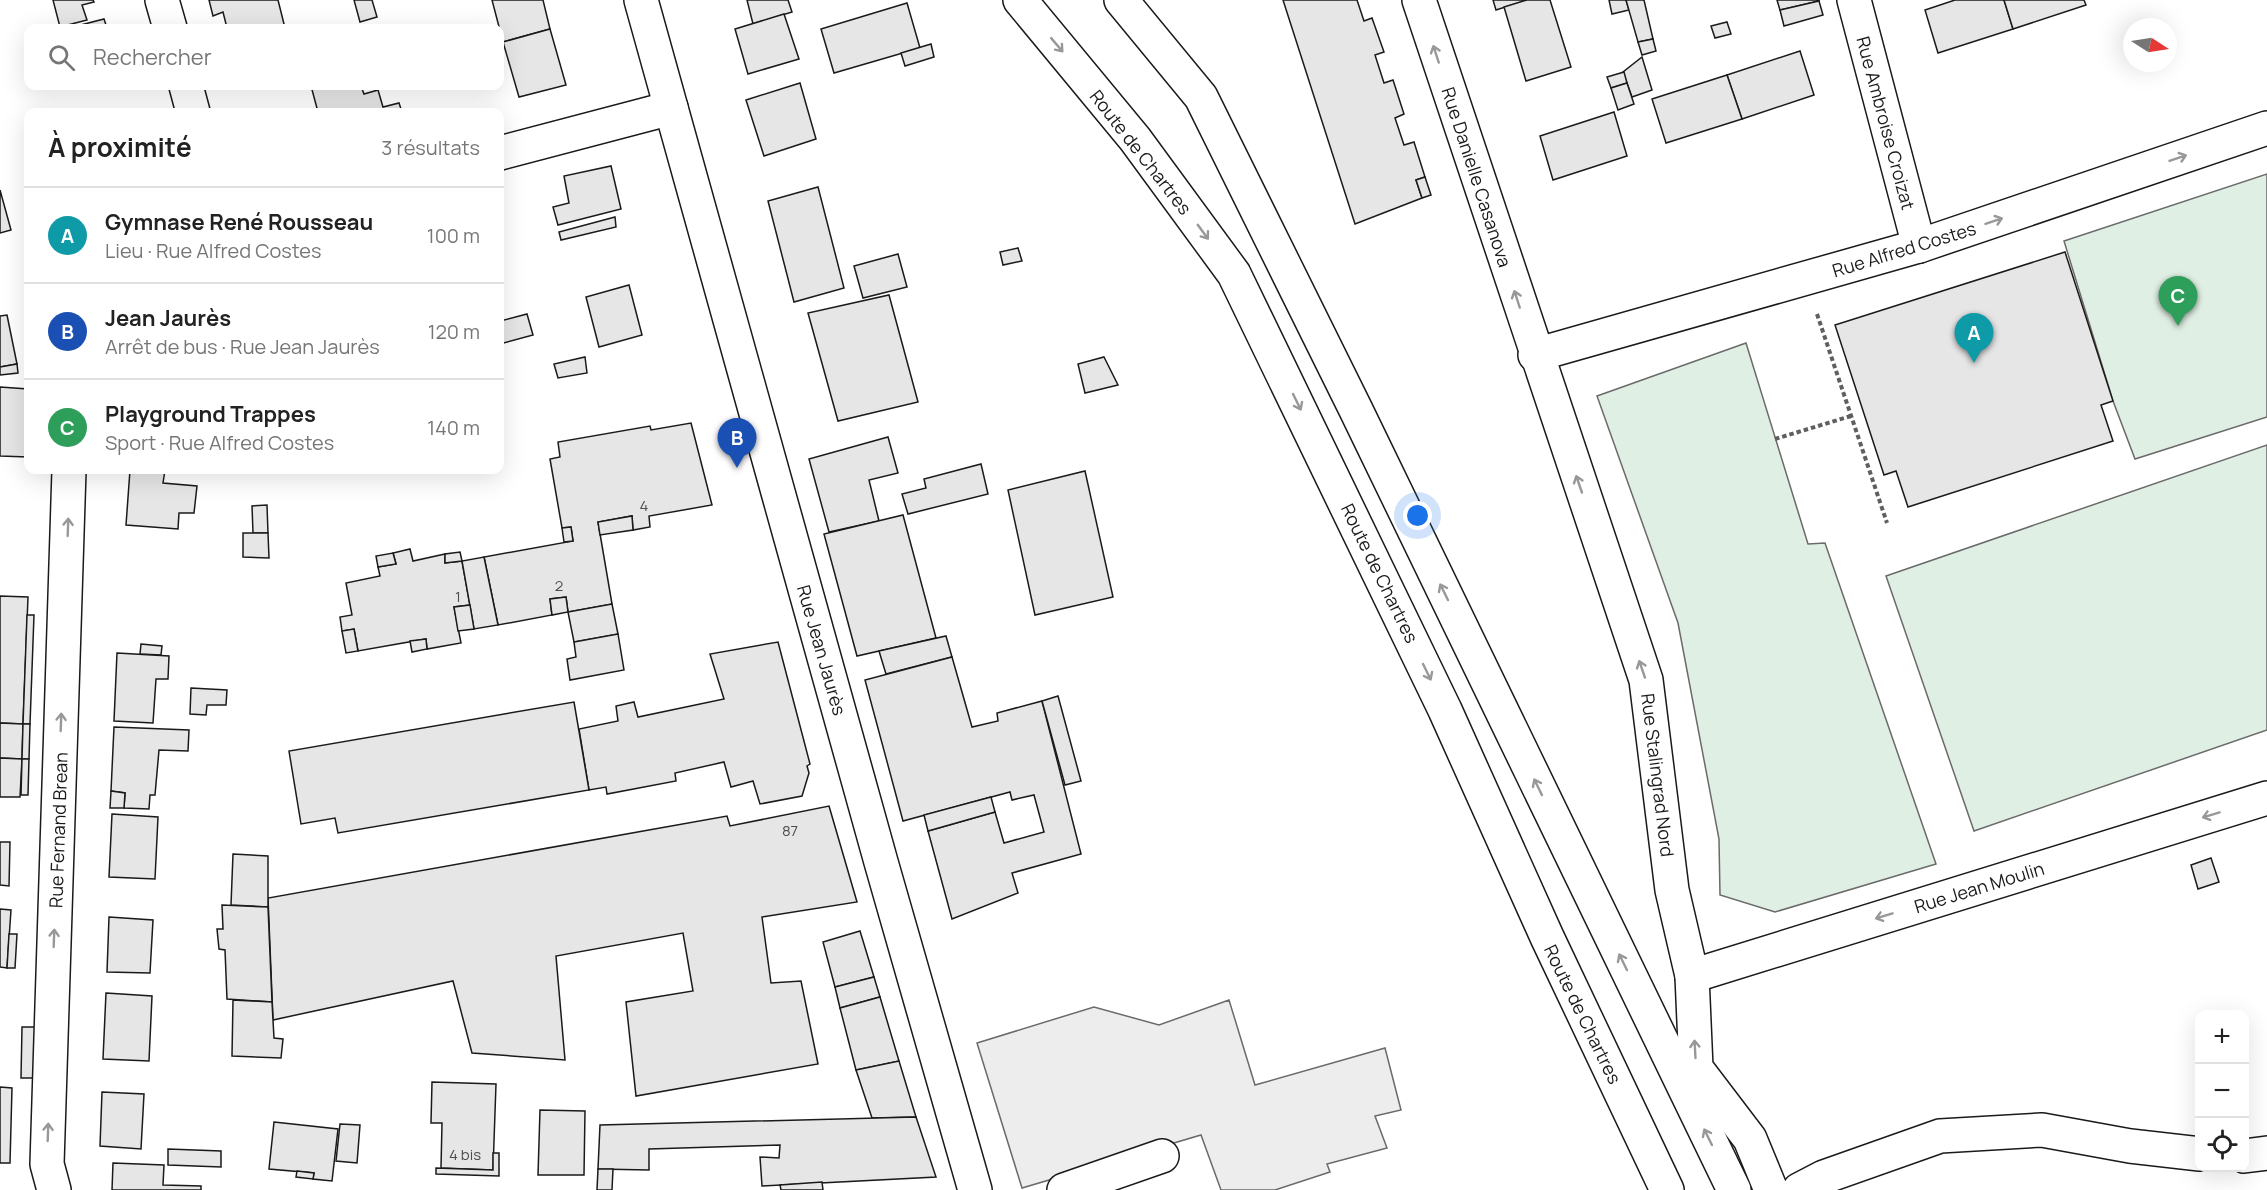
<!DOCTYPE html>
<html lang="fr">
<meta charset="utf-8">
<style>
body{margin:0;font-family:Manrope,sans-serif;background:#f6f6f6;color:#222}
.controls{position:absolute;right:18px;bottom:18px;display:grid;overflow:hidden;border-radius:12px;box-shadow:0 6px 24px #0002}
.controls button{width:54px;height:54px;display:grid;place-items:center;padding:0;border:0;border-bottom:2px solid #e0e0e0;background:#fff;color:#222;font:30px sans-serif}
.compass{position:absolute;left:2123px;top:18px;width:54px;height:54px;border-radius:50%;background:#fff;box-shadow:0 6px 24px #0002;rotate:102deg}
.you{position:absolute;left:1418px;top:516px;width:21px;height:21px;margin:-15px;border:4px solid #fff;border-radius:50%;background:#1a73e8;box-shadow:0 0 0 9px #1a73e833}
.badge{display:grid;place-items:center;width:39px;height:39px;border-radius:50%;background:#c62828;color:#fff;font-size:20px;font-weight:700}
.pin{position:absolute;translate:-50% -50px;filter:drop-shadow(0 2px 3px #0008)}
.pin::after{content:'';position:absolute;top:32px;width:21px;height:18px;background:inherit;clip-path:polygon(0 0,100% 0,50% 100%)}
.list{margin:0;padding:0;list-style:none}
h2{display:flex;justify-content:space-between;align-items:center;height:78px;margin:0;padding:0 24px;font-size:26px}
h2 small{font-size:20px;font-weight:400;color:#767676}
.list li{display:grid;grid-template-columns:39px 1fr auto;gap:18px;align-items:center;box-sizing:border-box;height:96px;padding:0 24px;border-top:2px solid #e0e0e0}
.list b{display:block;font-size:22px;white-space:nowrap}
.list p{margin:0;font-size:20px;white-space:nowrap;color:#767676}
.list em{font-size:20px;font-style:normal;color:#767676}
.icon{flex:none;width:33px;height:33px;fill:none;stroke:currentColor;stroke-width:2;stroke-linecap:round;stroke-linejoin:round}
.map{position:relative;flex:none;width:2267px;height:1190px;overflow:hidden}
.search{position:absolute;background:#fff;box-shadow:0 6px 24px #0002;left:24px;top:24px;width:480px;height:66px;display:flex;align-items:center;gap:15px;box-sizing:border-box;padding:0 21px;border-radius:12px;color:#767676;font-size:22px}
.panel{position:absolute;background:#fff;box-shadow:0 6px 24px #0002;left:24px;top:108px;width:480px;height:366px;border-radius:12px}
.map>svg:first-child{display:block}
.green{fill:#e0efe3;stroke:#6a6a6a;stroke-width:1.5}
.parking{fill:#ededed;stroke:#6a6a6a;stroke-width:1.5}
.building{fill:#e6e6e6;stroke:#1a1a1a;stroke-width:1.5}
.lines{fill:none;stroke-linecap:round;stroke-linejoin:round}
.minor-casing{stroke:#1a1a1a;stroke-width:36}
.major-casing{stroke:#1a1a1a;stroke-width:36}
.path{stroke:#5f5f5f;stroke-width:4;stroke-dasharray:4.5 3;stroke-linecap:butt}
.minor{stroke:#fff;stroke-width:33}
.major{stroke:#fff;stroke-width:33}
.oneway{stroke:#989898}
.labels{text-anchor:middle;dominant-baseline:central;stroke-width:4.5;stroke-linejoin:round;paint-order:stroke}
.number-label{font-size:15px;fill:#4d4d4d}
.street-label{font-size:18px;fill:#1a1a1a;stroke:#fff}
</style>
<div class="map">
<svg width="2267" height="1190" viewBox="0 0 2267 1190">
<rect width="100%" height="100%" fill="#fff"/>
<g class="green">
<path d="M 2267,174 L 2267,417 L 2135,459 L 2113,401 L 2064,241 Z"/>
<path d="M 1746,343 L 1808,544 L 1825,543 L 1936,864 L 1775,912 L 1720,895 L 1719,839 L 1678,623 L 1597,396 Z"/>
<path d="M 2267,445 L 2267,730 L 1974,831 L 1886,576 Z"/>
</g>
<path class="parking" d="M 1229,1000 L 1255,1085 L 1385,1048 L 1401,1110 L 1375,1116 L 1387,1148 L 1327,1164 L 1330,1172 L 1275,1190 L 1221,1190 L 1201,1135 L 1022,1188 L 977,1043 L 1094,1007 L 1159,1025 Z"/>
<g class="building">
<path d="M 53,0 L 93,0 L 94,2 L 82,5 L 87,20 L 60,27 Z"/>
<path d="M 209,0 L 278,0 L 285,28 L 227,28 L 223,12 L 213,16 Z"/>
<path d="M 354,0 L 372,0 L 377,17 L 360,22 Z"/>
<path d="M 492,0 L 543,0 L 550,29 L 503,42 Z"/>
<path d="M 747,0 L 788,0 L 792,12 L 753,24 Z"/>
<path d="M 1283,0 L 1357,0 L 1364,21 L 1372,18 L 1384,52 L 1375,55 L 1384,83 L 1393,80 L 1404,114 L 1395,118 L 1404,145 L 1414,142 L 1425,177 L 1416,180 L 1422,198 L 1355,224 Z"/>
<path d="M 1493,0 L 1527,0 L 1496,10 Z"/>
<path d="M 1527,0 L 1550,0 L 1571,67 L 1526,81 L 1504,7 Z"/>
<path d="M 1609,0 L 1626,0 L 1629,10 L 1612,14 Z"/>
<path d="M 1626,0 L 1644,0 L 1653,39 L 1638,42 Z"/>
<path d="M 1777,0 L 1819,0 L 1819,1 L 1780,10 Z"/>
<path d="M 1955,0 L 2004,0 L 2013,29 L 1938,53 L 1925,10 Z"/>
<path d="M 2004,0 L 2084,0 L 2086,5 L 2013,29 Z"/>
<path d="M 1819,1 L 1823,15 L 1784,26 L 1780,10 Z"/>
<path d="M 907,3 L 920,48 L 834,73 L 821,29 Z"/>
<path d="M 784,14 L 799,59 L 748,74 L 735,29 Z"/>
<path d="M 104,19 L 107,28 L 69,28 Z"/>
<path d="M 1727,22 L 1731,34 L 1715,38 L 1711,26 Z"/>
<path d="M 550,29 L 566,85 L 519,97 L 503,42 Z"/>
<path d="M 1653,39 L 1656,51 L 1642,55 L 1638,42 Z"/>
<path d="M 931,44 L 934,57 L 905,66 L 901,53 Z"/>
<path d="M 1800,51 L 1814,95 L 1742,119 L 1727,75 Z"/>
<path d="M 1642,57 L 1652,90 L 1632,97 L 1623,72 Z"/>
<path d="M 1624,72 L 1627,83 L 1611,88 L 1607,77 Z"/>
<path d="M 1727,75 L 1742,119 L 1666,143 L 1652,99 Z"/>
<path d="M 800,83 L 816,139 L 764,156 L 746,100 Z"/>
<path d="M 1627,83 L 1634,104 L 1618,110 L 1611,88 Z"/>
<path d="M 311,86 L 361,86 L 364,94 L 378,90 L 383,107 L 399,103 L 402,112 L 318,112 Z"/>
<path d="M 1614,112 L 1627,156 L 1553,180 L 1540,136 Z"/>
<path d="M 611,166 L 621,209 L 558,225 L 553,207 L 569,203 L 564,176 Z"/>
<path d="M 1425,177 L 1431,195 L 1422,198 L 1416,180 Z"/>
<path d="M 818,187 L 844,288 L 794,302 L 768,201 Z"/>
<path d="M 0,190 L 11,230 L 0,233 Z"/>
<path d="M 615,217 L 616,227 L 561,240 L 559,232 Z"/>
<path d="M 1018,248 L 1022,261 L 1003,265 L 1000,252 Z"/>
<path d="M 2065,252 L 2113,401 L 2101,405 L 2113,441 L 1908,507 L 1896,471 L 1884,475 L 1835,325 Z"/>
<path d="M 898,254 L 907,287 L 863,298 L 854,266 Z"/>
<path d="M 629,285 L 642,335 L 599,347 L 586,297 Z"/>
<path d="M 889,295 L 918,402 L 838,421 L 808,313 Z"/>
<path d="M 527,314 L 533,335 L 500,344 L 500,321 Z"/>
<path d="M 7,315 L 17,364 L 0,367 L 0,316 Z"/>
<path d="M 585,357 L 587,373 L 558,378 L 554,364 Z"/>
<path d="M 1104,357 L 1118,385 L 1085,393 L 1078,364 Z"/>
<path d="M 17,364 L 18,373 L 0,375 L 0,367 Z"/>
<path d="M 0,387 L 28,389 L 28,457 L 0,456 Z"/>
<path d="M 691,423 L 712,505 L 649,516 L 650,527 L 633,530 L 632,516 L 598,522 L 612,604 L 568,612 L 566,597 L 550,599 L 552,615 L 498,625 L 484,557 L 573,541 L 571,527 L 562,528 L 550,459 L 560,457 L 558,442 L 650,426 L 651,430 Z"/>
<path d="M 888,437 L 898,473 L 869,480 L 879,521 L 829,532 L 809,459 Z"/>
<path d="M 981,464 L 988,494 L 908,514 L 902,494 L 926,488 L 924,479 Z"/>
<path d="M 130,470 L 165,470 L 163,483 L 197,486 L 194,513 L 179,513 L 178,529 L 126,525 Z"/>
<path d="M 1085,471 L 1113,597 L 1035,615 L 1008,490 Z"/>
<path d="M 267,505 L 268,533 L 253,533 L 252,506 Z"/>
<path d="M 903,515 L 936,638 L 857,656 L 824,534 Z"/>
<path d="M 632,516 L 633,530 L 600,535 L 598,522 Z"/>
<path d="M 571,527 L 573,541 L 564,542 L 562,528 Z"/>
<path d="M 243,533 L 268,533 L 269,558 L 243,557 Z"/>
<path d="M 410,549 L 413,561 L 445,554 L 445,563 L 462,561 L 470,605 L 454,607 L 461,643 L 427,649 L 426,639 L 358,651 L 354,629 L 342,631 L 340,617 L 352,615 L 346,583 L 380,576 L 378,567 L 396,564 L 393,553 Z"/>
<path d="M 460,552 L 462,561 L 445,563 L 445,554 Z"/>
<path d="M 393,553 L 396,564 L 378,567 L 376,556 Z"/>
<path d="M 484,557 L 498,625 L 474,629 L 462,561 Z"/>
<path d="M 0,596 L 28,597 L 23,724 L 0,723 Z"/>
<path d="M 566,597 L 568,612 L 552,615 L 550,599 Z"/>
<path d="M 612,604 L 618,634 L 574,642 L 568,612 Z"/>
<path d="M 470,605 L 474,629 L 458,631 L 454,607 Z"/>
<path d="M 27,615 L 34,615 L 30,724 L 23,724 Z"/>
<path d="M 354,629 L 358,651 L 346,653 L 342,631 Z"/>
<path d="M 618,634 L 624,670 L 570,680 L 567,659 L 576,657 L 574,642 Z"/>
<path d="M 946,636 L 952,657 L 886,674 L 879,651 Z"/>
<path d="M 426,639 L 427,649 L 412,652 L 410,641 Z"/>
<path d="M 778,642 L 810,764 L 807,766 L 809,773 L 802,796 L 760,804 L 753,781 L 731,787 L 724,762 L 675,773 L 676,781 L 607,794 L 606,787 L 589,790 L 579,729 L 618,721 L 616,706 L 634,702 L 638,717 L 724,699 L 710,654 Z"/>
<path d="M 141,644 L 162,646 L 161,655 L 140,654 Z"/>
<path d="M 117,653 L 169,656 L 168,679 L 156,679 L 153,723 L 114,721 Z"/>
<path d="M 952,657 L 972,727 L 998,721 L 997,713 L 1042,701 L 1081,854 L 1012,873 L 1018,893 L 952,919 L 928,831 L 995,812 L 1004,843 L 1044,832 L 1034,795 L 1012,800 L 1010,792 L 903,821 L 865,680 Z"/>
<path d="M 191,688 L 227,690 L 226,705 L 207,705 L 206,715 L 190,714 Z"/>
<path d="M 1058,696 L 1081,781 L 1065,785 L 1042,701 Z"/>
<path d="M 574,702 L 589,790 L 338,833 L 335,818 L 301,824 L 289,751 Z"/>
<path d="M 0,723 L 23,724 L 22,759 L 0,758 Z"/>
<path d="M 23,724 L 30,724 L 29,759 L 22,759 Z"/>
<path d="M 114,727 L 189,730 L 188,751 L 159,750 L 155,795 L 150,795 L 149,809 L 124,808 L 125,793 L 111,791 Z"/>
<path d="M 0,758 L 22,759 L 20,797 L 0,797 Z"/>
<path d="M 22,759 L 29,759 L 28,795 L 21,795 Z"/>
<path d="M 111,791 L 125,793 L 124,808 L 110,808 Z"/>
<path d="M 991,797 L 995,812 L 928,831 L 924,815 Z"/>
<path d="M 829,806 L 857,902 L 762,917 L 771,983 L 801,981 L 818,1064 L 636,1096 L 626,1002 L 693,991 L 683,933 L 556,956 L 565,1060 L 472,1053 L 453,981 L 273,1020 L 268,898 L 727,816 L 730,826 Z"/>
<path d="M 112,814 L 158,817 L 155,879 L 109,877 Z"/>
<path d="M 0,842 L 10,842 L 9,886 L 0,885 Z"/>
<path d="M 233,854 L 268,856 L 268,907 L 231,905 Z"/>
<path d="M 2211,858 L 2219,882 L 2198,889 L 2191,865 Z"/>
<path d="M 222,905 L 268,907 L 272,1002 L 227,999 L 225,950 L 219,949 L 217,929 L 223,929 Z"/>
<path d="M 0,909 L 11,910 L 7,968 L 0,967 Z"/>
<path d="M 109,917 L 153,920 L 150,973 L 107,972 Z"/>
<path d="M 860,931 L 874,977 L 835,987 L 823,942 Z"/>
<path d="M 9,934 L 17,934 L 15,968 L 7,968 Z"/>
<path d="M 874,977 L 880,997 L 840,1008 L 835,987 Z"/>
<path d="M 106,993 L 152,996 L 149,1061 L 103,1059 Z"/>
<path d="M 880,997 L 899,1061 L 856,1070 L 840,1008 Z"/>
<path d="M 233,1000 L 272,1002 L 274,1038 L 283,1039 L 281,1058 L 232,1056 Z"/>
<path d="M 22,1027 L 37,1027 L 35,1078 L 21,1078 Z"/>
<path d="M 899,1061 L 916,1117 L 872,1118 L 856,1070 Z"/>
<path d="M 432,1082 L 496,1084 L 493,1170 L 441,1168 L 442,1123 L 431,1123 Z"/>
<path d="M 0,1087 L 12,1088 L 10,1163 L 0,1163 Z"/>
<path d="M 102,1092 L 144,1094 L 141,1149 L 100,1146 Z"/>
<path d="M 540,1110 L 585,1111 L 584,1175 L 538,1175 Z"/>
<path d="M 916,1117 L 936,1177 L 762,1186 L 760,1157 L 779,1158 L 780,1145 L 649,1149 L 649,1170 L 598,1169 L 600,1125 Z"/>
<path d="M 274,1122 L 338,1129 L 332,1181 L 313,1179 L 314,1173 L 269,1169 Z"/>
<path d="M 340,1124 L 360,1125 L 357,1163 L 336,1161 Z"/>
<path d="M 168,1149 L 221,1151 L 221,1167 L 168,1165 Z"/>
<path d="M 493,1153 L 499,1153 L 499,1176 L 436,1174 L 436,1168 L 493,1170 Z"/>
<path d="M 113,1163 L 164,1165 L 163,1185 L 201,1186 L 201,1190 L 112,1190 Z"/>
<path d="M 598,1169 L 613,1169 L 612,1190 L 597,1190 Z"/>
<path d="M 297,1171 L 314,1173 L 313,1179 L 296,1177 Z"/>
<path d="M 822,1182 L 823,1190 L 781,1190 L 780,1185 Z"/>
</g>
<g class="lines">
<g class="minor-casing">
<g id="minor">
<path d="M 162,0 L 170,28"/>
<path d="M 641,0 L 881,862 L 975,1190"/>
<path d="M 1419,0 L 1646,680 L 1672,890 L 1692,976 L 1696,1068 L 1750,1139 L 1771,1190"/>
<path d="M 1854,0 L 1919,246"/>
<path d="M 186,86 L 193,112"/>
<path d="M 500,153 L 671,108"/>
<path d="M 1535,355 L 1919,246 L 2267,128"/>
<path d="M 1692,976 L 2267,798"/>
<path d="M 54,1190 L 47,1164 L 69,470"/>
<path d="M 1064,1190 L 1162,1156"/>
</g>
</g>
<g class="major-casing">
<g id="major">
<path d="M 1020,0 L 1135,139 L 1234,274 L 1445,710 L 1547,937 L 1667,1190"/>
<path d="M 1121,0 L 1201,97 L 1356,410 L 1734,1190"/>
<path d="M 2244,1156 L 2267,1153"/>
<path d="M 1799,1190 L 1824,1177 L 1940,1136 L 2042,1130 L 2130,1146 L 2200,1154"/>
</g>
</g>
<g class="path">
<path d="M 1817,314 L 1887,523"/>
<path d="M 1775,439 L 1851,416"/>
</g>
<use href="#minor" class="minor"/>
<use href="#major" class="major"/>
</g>
<defs><path id="oneway-shaft" d="M-6 0H5M1.5-3L5.5 0L1.5 3" fill="none" stroke-width="1.6" stroke-linecap="round" stroke-linejoin="round" transform="scale(1.5)"/></defs>
<g class="oneway">
<use href="#oneway-shaft" transform="translate(1057 45) rotate(50)"/>
<use href="#oneway-shaft" transform="translate(1436 54) rotate(-108)"/>
<use href="#oneway-shaft" transform="translate(2178 158) rotate(-19)"/>
<use href="#oneway-shaft" transform="translate(1994 221) rotate(-19)"/>
<use href="#oneway-shaft" transform="translate(1203 232) rotate(54)"/>
<use href="#oneway-shaft" transform="translate(1517 299) rotate(-108)"/>
<use href="#oneway-shaft" transform="translate(1297 402) rotate(64)"/>
<use href="#oneway-shaft" transform="translate(1579 484) rotate(-109)"/>
<use href="#oneway-shaft" transform="translate(68 527) rotate(-88)"/>
<use href="#oneway-shaft" transform="translate(1444 592) rotate(-116)"/>
<use href="#oneway-shaft" transform="translate(1642 669) rotate(-109)"/>
<use href="#oneway-shaft" transform="translate(1427 672) rotate(64)"/>
<use href="#oneway-shaft" transform="translate(61 722) rotate(-88)"/>
<use href="#oneway-shaft" transform="translate(1538 787) rotate(-116)"/>
<use href="#oneway-shaft" transform="translate(2211 815) rotate(163)"/>
<use href="#oneway-shaft" transform="translate(1884 916) rotate(163)"/>
<use href="#oneway-shaft" transform="translate(54 938) rotate(-88)"/>
<use href="#oneway-shaft" transform="translate(1623 962) rotate(-116)"/>
<use href="#oneway-shaft" transform="translate(1695 1049) rotate(-93)"/>
<use href="#oneway-shaft" transform="translate(48 1132) rotate(-88)"/>
<use href="#oneway-shaft" transform="translate(1708 1137) rotate(-116)"/>
</g>
<g class="labels">
<g class="number-label">
<text x="644" y="505">4</text>
<text x="559" y="585">2</text>
<text x="458" y="596">1</text>
<text x="790" y="830">87</text>
<text x="465" y="1154">4 bis</text>
</g>
<g class="street-label">
<text transform="translate(1886 123) rotate(75)">Rue Ambroise Croizat</text>
<text transform="translate(1141 152) rotate(52)">Route de Chartres</text>
<text transform="translate(1477 177) rotate(72)">Rue Danielle Casanova</text>
<text transform="translate(1904 249) rotate(-17)">Rue Alfred Costes</text>
<text transform="translate(1380 573) rotate(64)">Route de Chartres</text>
<text transform="translate(822 650) rotate(74)">Rue Jean Jaurès</text>
<text transform="translate(1658 775) rotate(83)">Rue Stalingrad Nord</text>
<text transform="translate(58 830) rotate(-88)">Rue Fernand Brean</text>
<text transform="translate(1979 887) rotate(-17)">Rue Jean Moulin</text>
<text transform="translate(1583 1014) rotate(64)">Route de Chartres</text>
</g>
</g>
</svg>
<div class="controls">
<button>+</button>
<button>−</button>
<button><svg class="icon" aria-label="locate" viewBox="0 0 24 24"><circle cx="12" cy="12" r="6"/><path d="M12 2v4M12 18v4M2 12h4M18 12h4"/></svg></button>
</div>
<svg class="compass" viewBox="-18 -18 36 36"><path d="M0-13l5 13h-10z" fill="#e53935"/><path d="M0 13l5-13h-10z" fill="#767676"/></svg>
<div class="you"></div>
<div class="pin badge" style="left:1974px;top:363px;background:#0f9aa8">A</div>
<div class="pin badge" style="left:737px;top:468px;background:#1a4fb4">B</div>
<div class="pin badge" style="left:2178px;top:326px;background:#2e9e5b">C</div>
<div class="search"><svg class="icon" aria-label="search" viewBox="0 0 24 24"><circle cx="10" cy="10" r="6"/><path d="M15 15l6 6"/></svg>Rechercher</div>
<section class="panel">
<h2>À proximité<small>3 résultats</small></h2>
<ul class="list">
<li><span class="badge" style="background:#0f9aa8">A</span><div><b>Gymnase René Rousseau</b><p>Lieu · Rue Alfred Costes</p></div><em>100 m</em></li>
<li><span class="badge" style="background:#1a4fb4">B</span><div><b>Jean Jaurès</b><p>Arrêt de bus · Rue Jean Jaurès</p></div><em>120 m</em></li>
<li><span class="badge" style="background:#2e9e5b">C</span><div><b>Playground Trappes</b><p>Sport · Rue Alfred Costes</p></div><em>140 m</em></li>
</ul>
</section>
</div>
